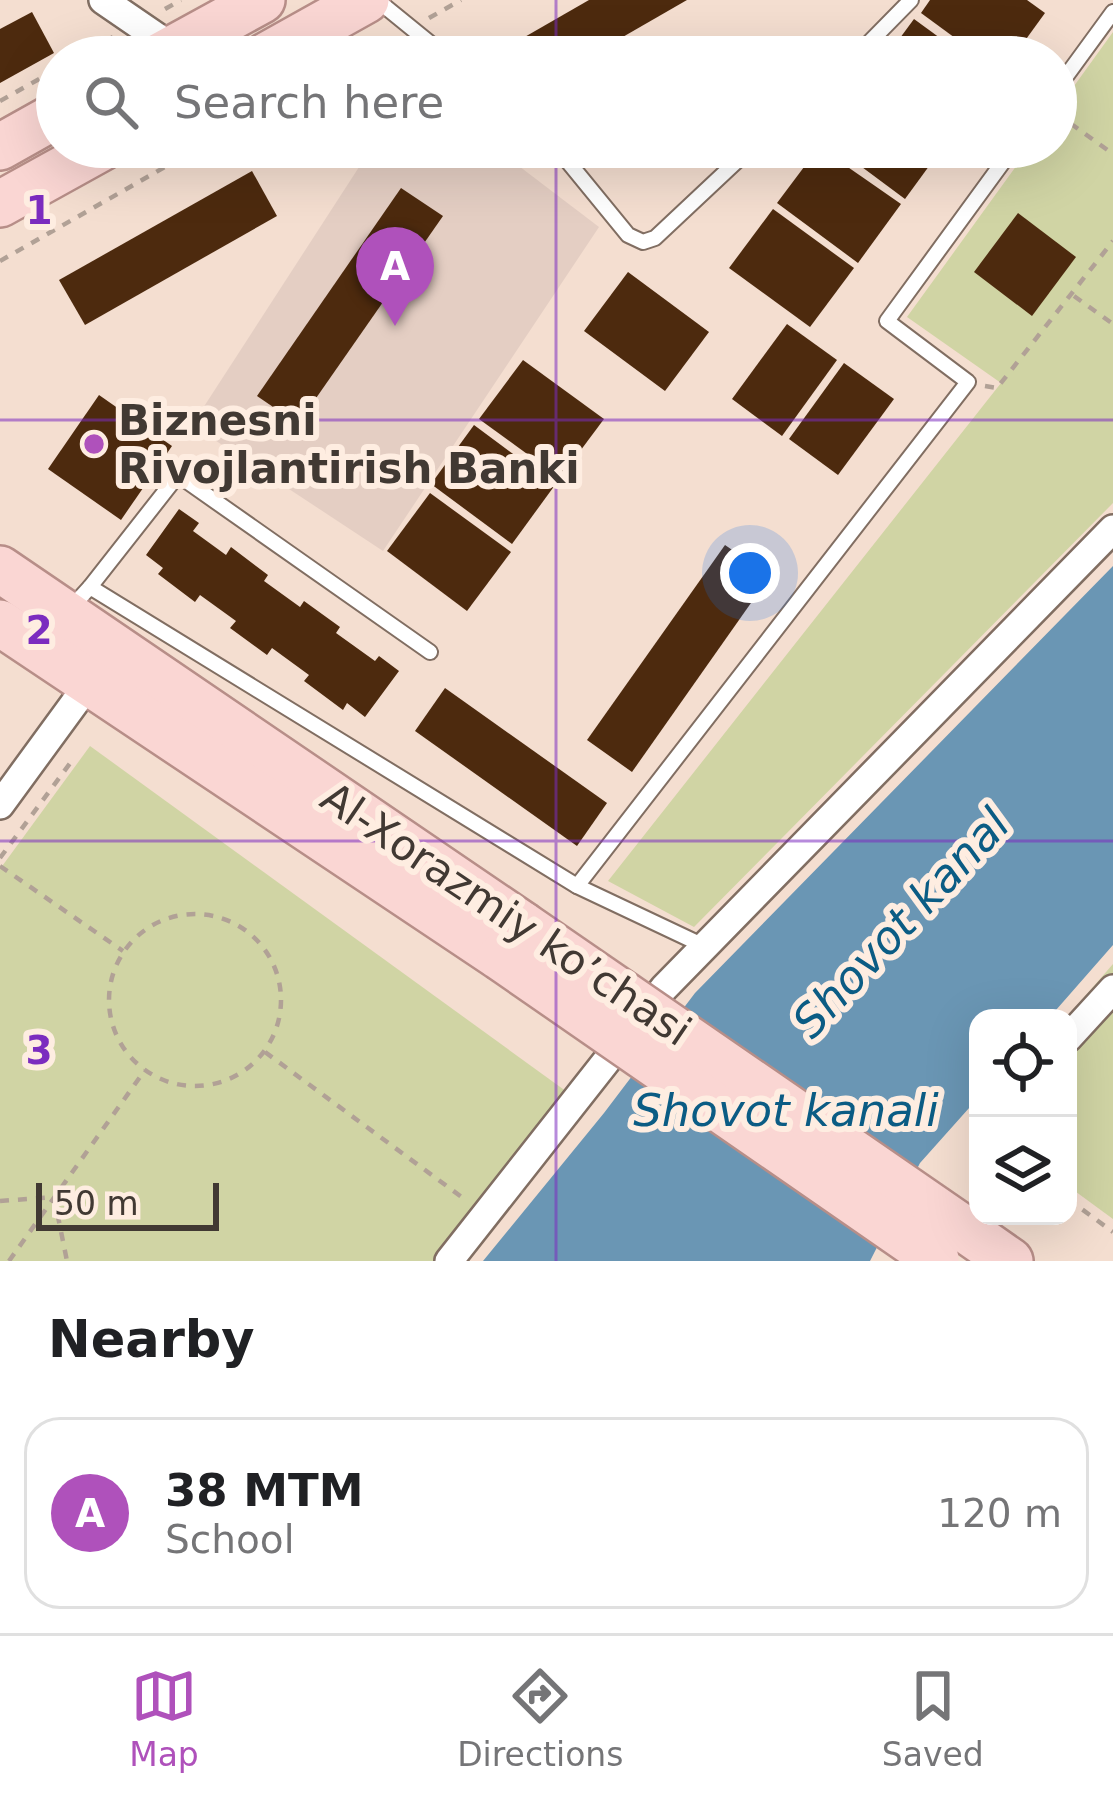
<!DOCTYPE html>
<meta charset="utf-8">
<style>
body{margin:0;font-family:"DejaVu Sans",sans-serif;background:#f6f6f6;color:#202124}
.controls{position:absolute;right:36px;bottom:36px;display:grid;overflow:hidden;border-radius:24px;box-shadow:0 12px 48px #0002}
.controls button{width:108px;height:108px;display:grid;place-items:center;padding:0;border:0;border-bottom:3px solid #e0e0e0;background:#fff;color:#202124;font:60px sans-serif}
.scale{position:absolute;left:36px;bottom:30px;width:183px;box-sizing:border-box;padding-left:12px;border:6px solid #413933;border-top:0;font-size:33px;line-height:42px;white-space:nowrap;color:#413933;-webkit-text-stroke:9px #feede1;paint-order:stroke}
.you{position:absolute;left:750px;top:573px;width:42px;height:42px;margin:-30px;border:9px solid #fff;border-radius:50%;background:#1a73e8;box-shadow:0 0 0 18px #1a73e833}
.badge{display:grid;place-items:center;width:78px;height:78px;border-radius:50%;background:#af51bb;color:#fff;font-size:39px;font-weight:700}
.pin{position:absolute;translate:-50% -99px;filter:drop-shadow(0 3px 6px #0008)}
.pin::after{content:'';position:absolute;top:63px;width:42px;height:36px;background:inherit;clip-path:polygon(0 0,100% 0,50% 100%)}
.list{margin:0;padding:0;list-style:none}
h2{display:flex;justify-content:space-between;align-items:center;height:156px;margin:0;padding:0 48px;font-size:51px}
h2 small{font-size:39px;font-weight:400;color:#757577}
.list li{display:grid;grid-template-columns:78px 1fr auto;gap:36px;align-items:center;box-sizing:border-box;height:192px;margin:0 24px 24px;padding:0 24px;border:3px solid #e0e0e0;border-radius:36px}
.list b{display:block;font-size:45px;white-space:nowrap}
.list p{margin:0;font-size:39px;white-space:nowrap;color:#757577}
.list em{font-size:39px;font-style:normal;color:#757577}
.icon{flex:none;width:66px;height:66px;fill:none;stroke:currentColor;stroke-width:2;stroke-linecap:round;stroke-linejoin:round}
.map{position:relative;flex:none;width:1113px;height:1261px;overflow:hidden}
.search{position:absolute;background:#fff;box-shadow:0 12px 48px #0002;left:36px;right:36px;top:36px;height:132px;display:flex;align-items:center;gap:30px;box-sizing:border-box;padding:0 42px;border-radius:66px;color:#757577;font-size:45px}
.sheet{height:372px;background:#fff}
nav{display:flex;justify-content:space-around;align-items:center;box-sizing:border-box;height:168px;border-top:3px solid #e0e0e0;background:#fff;font-size:33px;color:#757577}
nav a{display:grid;justify-items:center;gap:6px}
nav .on{color:#af51bb}
.map>svg:first-child{display:block}
.education{fill:#e4cec3}
.green{fill:#d0d4a4}
.water{fill:#6a96b4}
.building{fill:#4d2a0e}
.lines{fill:none;stroke-linecap:round;stroke-linejoin:round}
.lane-casing{stroke:#816e62;stroke-width:18}
.street-casing{stroke:#816e62;stroke-width:32}
.primary-casing{stroke:#b78e88;stroke-width:50}
.path{stroke:#b1a196;stroke-width:4.5;stroke-dasharray:9 9;stroke-linecap:butt}
.lane{stroke:#fff;stroke-width:14}
.street{stroke:#fff;stroke-width:27}
.primary{stroke:#fad6d3;stroke-width:45}
.primary-bridge-casing{stroke:#b78e88;stroke-width:50;stroke-linecap:butt}
.primary-bridge{stroke:#fad6d3;stroke-width:45}
.grid{fill:none;stroke:#7b2cbf;stroke-width:3;stroke-opacity:0.55}
.poi-dot{fill:#af51bb;stroke:#feede1;stroke-width:4.5}
.labels{text-anchor:middle;dominant-baseline:central;stroke-width:12;stroke-linejoin:round;paint-order:stroke}
.poi-label{font-size:42px;font-weight:bold;fill:#413933;stroke:#feede1;text-anchor:start}
.street-label{font-size:42px;fill:#413933;stroke:#feede1}
.water-label{font-size:45px;font-style:italic;fill:#0b5c84;stroke:#feede1}
.grid-label{font-size:39px;text-anchor:middle;font-weight:bold;fill:#7b2cbf;stroke:#feede1;stroke-width:12;stroke-linejoin:round;paint-order:stroke}
</style>
<div class="map">
<svg width="1113" height="1261" viewBox="0 0 1113 1261">
<rect width="100%" height="100%" fill="#f4ded0"/>
<path class="education" d="M 372,147 L 494,147 L 599,227 L 383,551 L 192,425 Z"/>
<g class="green">
<path d="M 1113,32 L 1113,503 L 694,927 L 608,881 L 1001,383 L 907,317 L 1030,147 L 1056,147 L 1056,111 Z"/>
<path d="M 90,746 L 574,1097 L 441,1261 L 0,1261 L 0,869 Z"/>
<path d="M 1113,964 L 1113,1219 L 1068,1186 L 1066,1018 Z"/>
</g>
<path class="water" d="M 1113,566 L 1113,945 L 1049,1018 L 978,1018 L 978,1098 L 920,1163 L 870,1261 L 483,1261 L 604,1113 L 695,993 Z"/>
<g class="building">
<path d="M 589,0 L 687,0 L 588,57 L 515,57 L 509,46 Z"/>
<path d="M 930,0 L 1027,0 L 1045,13 L 1013,57 L 981,57 L 921,13 Z"/>
<path d="M 32,12 L 54,53 L 0,83 L 0,29 Z"/>
<path d="M 914,19 L 966,57 L 886,57 Z"/>
<path d="M 819,147 L 901,204 L 858,263 L 777,203 Z"/>
<path d="M 835,147 L 943,147 L 905,199 Z"/>
<path d="M 252,171 L 277,216 L 85,325 L 59,280 Z"/>
<path d="M 401,188 L 443,216 L 298,424 L 257,396 Z"/>
<path d="M 773,209 L 854,268 L 810,327 L 729,268 Z"/>
<path d="M 1018,213 L 1076,257 L 1032,316 L 974,272 Z"/>
<path d="M 628,272 L 709,332 L 665,391 L 584,331 Z"/>
<path d="M 787,324 L 837,360 L 782,436 L 732,399 Z"/>
<path d="M 523,360 L 604,419 L 560,478 L 479,419 Z"/>
<path d="M 844,363 L 894,399 L 838,475 L 789,439 Z"/>
<path d="M 99,395 L 172,446 L 121,520 L 48,469 Z"/>
<path d="M 474,425 L 555,485 L 512,544 L 431,484 Z"/>
<path d="M 430,493 L 511,552 L 467,611 L 387,551 Z"/>
<path d="M 179,509 L 199,523 L 193,531 L 226,555 L 231,547 L 268,575 L 264,581 L 300,607 L 304,601 L 340,627 L 336,633 L 375,661 L 379,656 L 399,671 L 365,717 L 347,703 L 343,710 L 304,681 L 309,675 L 272,648 L 267,655 L 230,628 L 236,621 L 200,595 L 195,602 L 158,574 L 163,568 L 146,555 Z"/>
<path d="M 725,545 L 770,576 L 632,772 L 587,740 Z"/>
<path d="M 445,688 L 607,803 L 577,846 L 415,731 Z"/>
</g>
<g class="lines">
<g class="lane-casing">
<g id="lane">
<path d="M 377,0 L 447,57"/>
<path d="M 666,57 L 667,56"/>
<path d="M 855,57 L 911,0"/>
<path d="M 1056,90 L 1113,12"/>
<path d="M 556,147 L 628,235 L 643,242 L 655,238 L 752,147"/>
<path d="M 90,587 L 178,475 L 430,652"/>
<path d="M 69,610 L 90,587 L 577,886 L 968,382 L 887,321 L 1014,147"/>
<path d="M 577,886 L 704,946"/>
</g>
</g>
<g class="street-casing">
<g id="street">
<path d="M 103,0 L 173,48"/>
<path d="M 0,805 L 98,671"/>
<path d="M 1068,1038 L 1113,989"/>
<path d="M 449,1261 L 664,988 L 1113,529"/>
</g>
</g>
<g class="primary-casing">
<g id="primary">
<path d="M 158,57 L 262,0"/>
<path d="M 264,57 L 366,0"/>
<path d="M 0,147 L 57,115"/>
<path d="M 0,204 L 103,147"/>
<path d="M 0,569 L 523,925"/>
<path d="M 0,623 L 500,957"/>
<path d="M 960,1226 L 1010,1261"/>
</g>
</g>
<g class="path">
<path d="M 165,9 L 181,0"/>
<path d="M 429,18 L 461,0"/>
<path d="M 78,57 L 113,37"/>
<path d="M 359,57 L 393,38"/>
<path d="M 0,101 L 57,69"/>
<path d="M 1056,113 L 1113,154"/>
<path d="M 0,261 L 200,147"/>
<path d="M 1074,296 L 1113,324"/>
<path d="M 985,386 L 997,388 L 1113,241"/>
<path d="M 0,858 L 74,758"/>
<path d="M 0,866 L 123,951"/>
<circle cx="195" cy="1000" r="86"/>
<path d="M 265,1052 L 463,1198"/>
<path d="M 1068,1199 L 1113,1232"/>
<path d="M 0,1201 L 54,1197 L 67,1261"/>
<path d="M 9,1261 L 145,1070"/>
</g>
<use href="#lane" class="lane"/>
<use href="#street" class="street"/>
<use href="#primary" class="primary"/>
<g class="primary-bridge-casing">
<g id="primary-bridge">
<path d="M 523,925 L 960,1226"/>
<path d="M 500,957 L 936,1259"/>
</g>
</g>
<use href="#primary-bridge" class="primary-bridge"/>
</g>
<path class="grid" d="M 556,0 L 556,57M 556,147 L 556,1261M 0,420 L 1113,420M 0,841 L 1113,841"/>
<circle class="poi-dot" cx="94" cy="444" r="12"/>
<g class="labels">
<g class="poi-label">
<text x="118" y="420">Biznesni<tspan x="118" dy="48">Rivojlantirish Banki</tspan></text>
</g>
<g class="street-label">
<text transform="translate(506 914) rotate(34)">Al-Xorazmiy ko’chasi</text>
</g>
<g class="water-label">
<text transform="translate(901 923) rotate(-47)">Shovot kanal</text>
<text x="786" y="1110">Shovot kanali</text>
</g>
</g>
<g class="grid-label">
<text x="39" y="224">1</text>
<text x="39" y="644">2</text>
<text x="39" y="1064">3</text>
</g>
</svg>
<div class="controls">
<button><svg class="icon" aria-label="locate" viewBox="0 0 24 24"><circle cx="12" cy="12" r="6"/><path d="M12 2v4M12 18v4M2 12h4M18 12h4"/></svg></button>
<button><svg class="icon" aria-label="layers" viewBox="0 0 24 24"><path d="M12 4l9 5-9 5-9-5zM3 14l9 5 9-5"/></svg></button>
</div>
<div class="scale">50 m</div>
<div class="you"></div>
<div class="pin badge" style="left:395px;top:326px">A</div>
<div class="search"><svg class="icon" aria-label="search" viewBox="0 0 24 24"><circle cx="10" cy="10" r="6"/><path d="M15 15l6 6"/></svg>Search here</div>
</div>
<section class="sheet">
<h2>Nearby<small></small></h2>
<ul class="list">
<li><span class="badge">A</span><div><b>38 MTM</b><p>School</p></div><em>120 m</em></li>
</ul>
</section>
<nav>
<a class="on"><svg class="icon" aria-label="map" viewBox="0 0 24 24"><path d="M3 6l6-2 6 2 6-2v14l-6 2-6-2-6 2zM9 4v14M15 6v14"/></svg>Map</a>
<a><svg class="icon" aria-label="directions" viewBox="0 0 24 24"><path d="M12 3l9 9-9 9-9-9zM9 14v-3h6M13 9l2 2-2 2"/></svg>Directions</a>
<a><svg class="icon" aria-label="saved" viewBox="0 0 24 24"><path d="M7 4h10v16l-5-4-5 4z"/></svg>Saved</a>
</nav>
